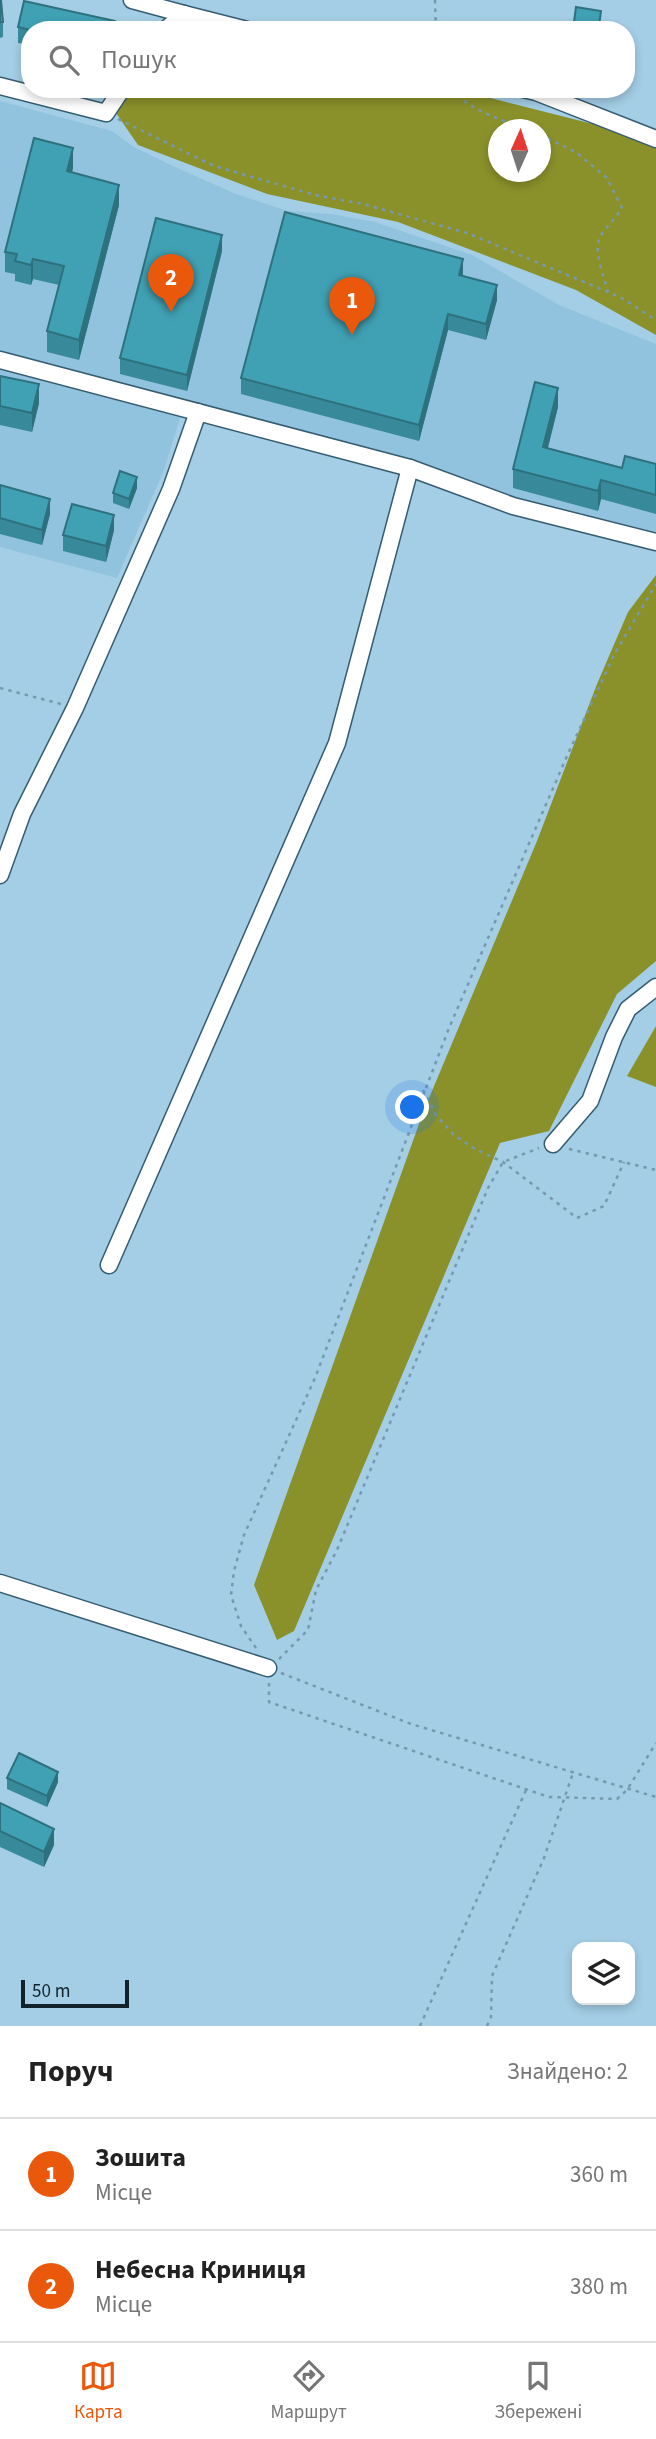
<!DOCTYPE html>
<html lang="uk">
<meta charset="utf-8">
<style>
body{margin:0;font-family:"Source Sans 3",sans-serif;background:#f6f6f6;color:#222}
.controls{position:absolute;right:21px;bottom:21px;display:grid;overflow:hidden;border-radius:14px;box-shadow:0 4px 10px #0003}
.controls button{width:63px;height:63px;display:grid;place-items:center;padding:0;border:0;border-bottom:2px solid #e0e0e0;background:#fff;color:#222;font:35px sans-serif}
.compass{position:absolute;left:488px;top:119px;width:63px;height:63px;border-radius:50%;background:#fff;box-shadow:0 4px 10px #0003;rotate:3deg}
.scale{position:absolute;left:21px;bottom:18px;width:108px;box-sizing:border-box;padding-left:7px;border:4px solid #11222a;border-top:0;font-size:19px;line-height:24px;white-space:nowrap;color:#11222a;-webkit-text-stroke:5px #a4cee6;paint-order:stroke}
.you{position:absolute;left:413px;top:1108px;width:24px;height:24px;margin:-18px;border:5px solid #fff;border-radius:50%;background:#1a73e8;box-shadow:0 0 0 10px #1a73e833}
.badge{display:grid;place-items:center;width:46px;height:46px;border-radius:50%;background:#ea580c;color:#fff;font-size:23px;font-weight:700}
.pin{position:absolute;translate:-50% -58px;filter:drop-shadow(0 2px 4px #0008)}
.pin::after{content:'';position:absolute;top:37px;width:24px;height:21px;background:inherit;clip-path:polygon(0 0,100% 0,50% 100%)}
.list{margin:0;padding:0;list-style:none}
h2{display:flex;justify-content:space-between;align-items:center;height:91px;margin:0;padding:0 28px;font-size:30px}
h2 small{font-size:23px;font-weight:400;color:#767676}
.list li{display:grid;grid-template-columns:46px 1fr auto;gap:21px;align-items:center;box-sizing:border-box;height:112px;padding:0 28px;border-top:2px solid #e0e0e0}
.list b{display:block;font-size:26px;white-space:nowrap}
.list p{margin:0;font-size:23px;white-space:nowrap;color:#767676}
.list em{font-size:23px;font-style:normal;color:#767676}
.icon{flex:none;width:38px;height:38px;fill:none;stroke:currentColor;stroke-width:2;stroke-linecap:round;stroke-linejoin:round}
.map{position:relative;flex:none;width:656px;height:2026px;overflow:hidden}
.search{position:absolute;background:#fff;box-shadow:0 4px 10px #0003;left:21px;right:21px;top:21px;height:77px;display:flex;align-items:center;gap:18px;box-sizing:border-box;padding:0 24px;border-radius:28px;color:#767676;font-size:26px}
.sheet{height:315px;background:#fff}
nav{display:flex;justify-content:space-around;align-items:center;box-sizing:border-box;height:98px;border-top:2px solid #e0e0e0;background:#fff;font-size:19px;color:#767676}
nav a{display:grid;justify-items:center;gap:4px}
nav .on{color:#ea580c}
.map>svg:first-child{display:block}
.built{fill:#91c3de}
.forest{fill:#8b912a;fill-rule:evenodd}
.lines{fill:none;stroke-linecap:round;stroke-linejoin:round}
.minor-casing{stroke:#355c70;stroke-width:19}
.path{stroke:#7699ac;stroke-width:2.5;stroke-dasharray:3.5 5;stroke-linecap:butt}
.minor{stroke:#fff;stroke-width:16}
.wall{fill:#388a9b}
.shaded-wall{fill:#2e717e}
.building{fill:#41a1b4;stroke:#2e717e;stroke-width:2}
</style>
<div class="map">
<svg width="656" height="2026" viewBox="0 0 656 2026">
<rect width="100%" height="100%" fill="#a4cee6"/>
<path class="built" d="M 0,101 L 112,131 L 134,147 L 173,166 L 236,194 L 288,211 L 331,214 L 375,222 L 472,255 L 559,305 L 656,344 L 656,534 L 508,498 L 500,508 L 385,470 L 181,415 L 164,470 L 117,578 L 0,547 Z"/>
<g class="forest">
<path d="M 129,89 L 455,89 L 656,140 L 656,335 L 576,290 L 398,222 L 267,194 L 138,145 L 114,110 ZM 498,130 L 540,130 L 540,172 L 498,172 Z"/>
<path d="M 656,575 L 656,961 L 617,994 L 549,1131 L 500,1143 L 294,1631 L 277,1640 L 254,1585 L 424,1110 L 537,841 L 597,684 L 628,612 Z"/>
<path d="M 656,1026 L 656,1087 L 627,1076 Z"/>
</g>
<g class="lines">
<g class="minor-casing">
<g id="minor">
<path d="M 132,0 L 184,14"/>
<path d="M 165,30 L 184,14 L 247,30"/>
<path d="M 0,86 L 106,113 L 122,89"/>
<path d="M 523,89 L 536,92 L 656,139"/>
<path d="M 0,360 L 410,468 L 513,506 L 656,542"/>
<path d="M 0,875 L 22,814 L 75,708 L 171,489 L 198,412"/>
<path d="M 553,1144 L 590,1101 L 614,1037 L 628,1009 L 656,987"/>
<path d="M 109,1265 L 337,743 L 410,468"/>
<path d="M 0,1583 L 268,1668"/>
</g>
</g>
<g class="path">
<path d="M 435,0 L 436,30"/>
<path d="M 452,89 C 469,111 503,120 529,130"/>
<path d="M 118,119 L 214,166 L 315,195 L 363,204 L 467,233 L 620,297 L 656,320"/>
<path d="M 540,135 L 576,152 L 607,178 L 622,208 C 616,218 607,226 601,235 C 592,249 604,277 608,292"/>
<path d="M 0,688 L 61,704"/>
<path d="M 423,1090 L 436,1115 L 454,1135 L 475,1149 L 503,1162 L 577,1218 L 604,1206 L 624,1162"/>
<path d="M 569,1149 L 656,1170"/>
<path d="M 256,1648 L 241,1626 L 231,1595 L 234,1571 L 244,1535 L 315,1378 L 449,1028 L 567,756 L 614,655 L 656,584"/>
<path d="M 279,1659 L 308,1630 L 316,1590 L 337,1550 L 488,1188 L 503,1162 L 539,1148"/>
<path d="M 281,1673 L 411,1724 L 656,1797"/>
<path d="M 269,1683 L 269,1702 L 549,1797 L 617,1799 L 627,1790 L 656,1743"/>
<path d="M 420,2026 L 526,1790"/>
<path d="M 487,2026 L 491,2017 L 492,1976 L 544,1858 L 573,1773"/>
</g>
<use href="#minor" class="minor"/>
</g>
<g class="wall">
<path d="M 0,0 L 3,22 L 3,37 L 0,38 Z"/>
<path d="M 574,22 L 601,22 L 600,30 L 574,30 Z"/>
<path d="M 18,27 L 115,30 L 30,30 L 30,45 L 18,43 Z"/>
<path d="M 73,168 L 72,172 L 119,205 L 79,360 L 47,352 L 47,331 L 59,285 L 33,279 L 31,285 L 15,281 L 15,274 L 5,272 L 5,252 Z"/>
<path d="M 222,251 L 187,391 L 120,374 L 120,358 Z"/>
<path d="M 463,274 L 463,276 L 497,300 L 486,340 L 448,330 L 419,441 L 241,394 L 241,378 Z"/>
<path d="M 0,376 L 39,403 L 32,432 L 0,425 Z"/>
<path d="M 558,407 L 548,448 L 622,468 L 656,464 L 656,514 L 601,499 L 598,511 L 513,488 L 513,469 Z"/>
<path d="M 0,485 L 50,514 L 42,545 L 0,534 Z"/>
<path d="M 137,488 L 129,509 L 113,503 L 113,493 Z"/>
<path d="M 114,530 L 106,562 L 63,551 L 63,535 Z"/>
<path d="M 7,1778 L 58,1782 L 47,1807 L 7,1789 Z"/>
<path d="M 0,1803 L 54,1845 L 44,1867 L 0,1847 Z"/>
</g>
<g class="shaded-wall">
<path d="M 73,148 L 73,168 L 67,191 L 67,171 Z"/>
<path d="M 119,185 L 119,205 L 79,360 L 79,340 Z"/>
<path d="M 222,235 L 222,251 L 187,391 L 187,375 Z"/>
<path d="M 33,259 L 33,279 L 31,285 L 31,265 Z"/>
<path d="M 463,259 L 463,274 L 459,291 L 459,275 Z"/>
<path d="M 497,285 L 497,300 L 486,340 L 486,324 Z"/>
<path d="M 448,314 L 448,330 L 419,441 L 419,425 Z"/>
<path d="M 39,384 L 39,403 L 32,432 L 32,413 Z"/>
<path d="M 558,388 L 558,407 L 543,466 L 543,447 Z"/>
<path d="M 137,477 L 137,488 L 129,509 L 129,499 Z"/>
<path d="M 601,480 L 601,499 L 598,511 L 598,491 Z"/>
<path d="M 50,499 L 50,514 L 42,545 L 42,530 Z"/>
<path d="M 114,515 L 114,530 L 106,562 L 106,546 Z"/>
<path d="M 58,1772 L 58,1782 L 47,1807 L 47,1796 Z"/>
<path d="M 54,1829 L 54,1845 L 44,1867 L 44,1852 Z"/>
</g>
<g class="building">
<path d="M 0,0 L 1,0 L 3,22 L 0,22 Z"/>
<path d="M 24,1 L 115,21 L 113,30 L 30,30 L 18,27 Z"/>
<path d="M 576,7 L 601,11 L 599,26 L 574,22 Z"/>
<path d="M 34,138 L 73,148 L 67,171 L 119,185 L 79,340 L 47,331 L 64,266 L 33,259 L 31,265 L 15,261 L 17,254 L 5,252 Z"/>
<path d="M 285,212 L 463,259 L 459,275 L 497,285 L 486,324 L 448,314 L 419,425 L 241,378 Z"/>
<path d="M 156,218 L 222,235 L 187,375 L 120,358 Z"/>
<path d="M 0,376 L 39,384 L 32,413 L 0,406 Z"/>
<path d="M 535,382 L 558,388 L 543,447 L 622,468 L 625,456 L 656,464 L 656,495 L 601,480 L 598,491 L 513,469 Z"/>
<path d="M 120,471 L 137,477 L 129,499 L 113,493 Z"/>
<path d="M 0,485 L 50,499 L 42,530 L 0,518 Z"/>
<path d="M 72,504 L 114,515 L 106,546 L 63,535 Z"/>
<path d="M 19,1753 L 58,1772 L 47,1796 L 7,1778 Z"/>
<path d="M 0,1803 L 54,1829 L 44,1852 L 0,1831 Z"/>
</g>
</svg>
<div class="controls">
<button><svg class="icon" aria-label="layers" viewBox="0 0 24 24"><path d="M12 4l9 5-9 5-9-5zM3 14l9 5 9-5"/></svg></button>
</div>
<svg class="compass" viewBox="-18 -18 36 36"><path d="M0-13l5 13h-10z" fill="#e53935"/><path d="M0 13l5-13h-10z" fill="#767676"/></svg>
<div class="scale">50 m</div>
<div class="you"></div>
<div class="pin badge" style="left:352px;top:335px">1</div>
<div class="pin badge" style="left:171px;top:312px">2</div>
<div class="search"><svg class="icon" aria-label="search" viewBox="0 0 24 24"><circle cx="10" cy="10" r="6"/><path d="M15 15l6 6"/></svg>Пошук</div>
</div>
<section class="sheet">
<h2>Поруч<small>Знайдено: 2</small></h2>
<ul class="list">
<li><span class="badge">1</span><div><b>Зошита</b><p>Місце</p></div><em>360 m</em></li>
<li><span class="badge">2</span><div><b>Небесна Криниця</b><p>Місце</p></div><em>380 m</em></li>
</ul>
</section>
<nav>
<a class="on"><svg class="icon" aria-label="map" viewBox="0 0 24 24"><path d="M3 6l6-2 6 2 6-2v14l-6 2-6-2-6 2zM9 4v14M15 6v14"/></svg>Карта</a>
<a><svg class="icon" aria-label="directions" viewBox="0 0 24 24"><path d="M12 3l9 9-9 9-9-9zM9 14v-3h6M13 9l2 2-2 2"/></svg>Маршрут</a>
<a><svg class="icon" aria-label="saved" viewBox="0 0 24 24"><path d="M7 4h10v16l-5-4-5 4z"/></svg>Збережені</a>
</nav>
